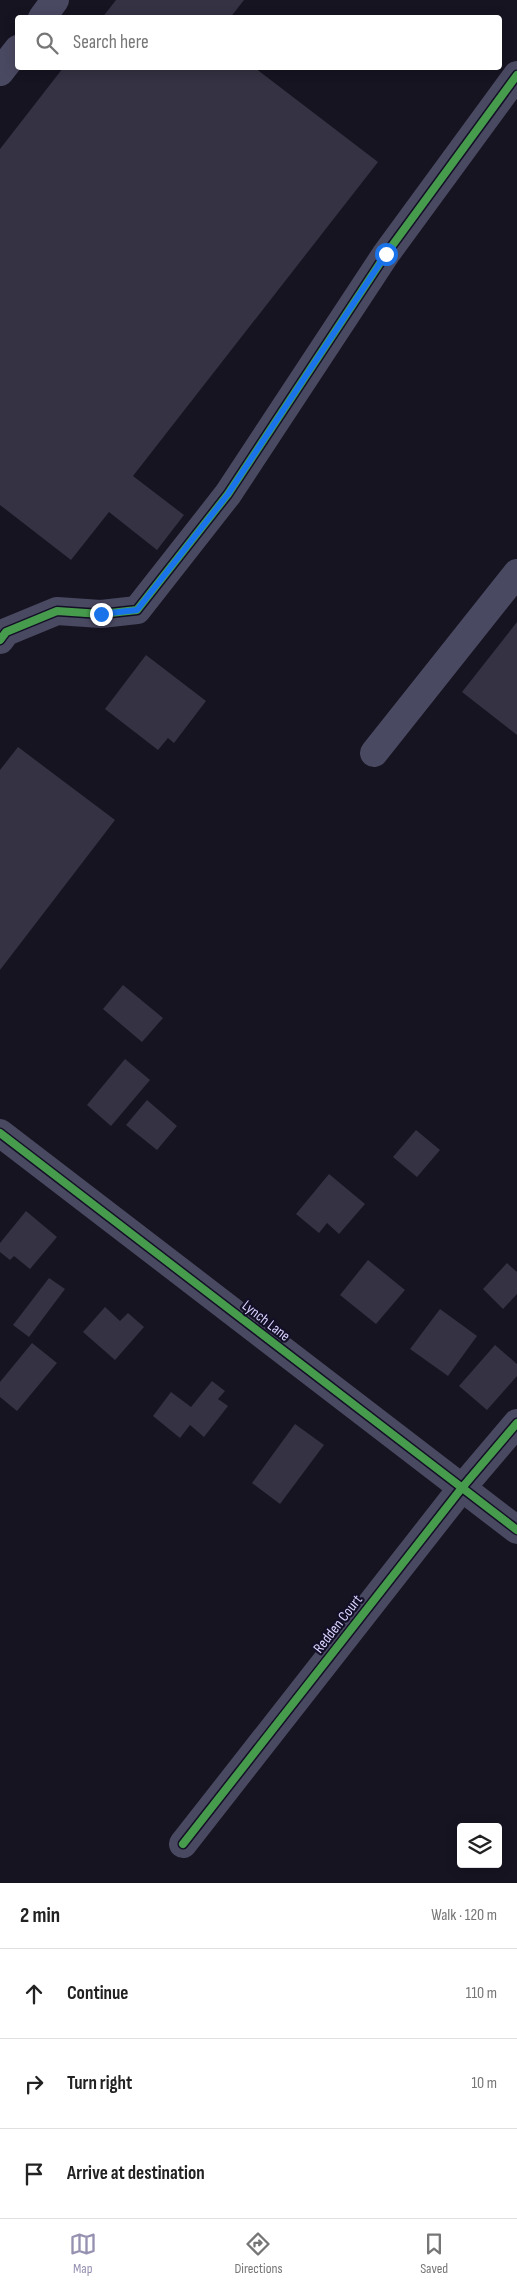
<!DOCTYPE html>
<meta charset="utf-8">
<style>
body{margin:0;font-family:"Sofia Sans Condensed",sans-serif;background:#f6f6f6;color:#222}
.controls{position:absolute;right:15px;bottom:15px;display:grid;overflow:hidden;border-radius:5px;box-shadow:0 2px 12px #0003}
.controls button{width:45px;height:45px;display:grid;place-items:center;padding:0;border:0;border-bottom:1px solid #e0e0e0;background:#fff;color:#222;font:25px sans-serif}
.stop{position:absolute;width:15px;height:15px;margin:-11px;border:4px solid #1a73e8;border-radius:50%;background:#fff}
.stop.end{background:#1a73e8;border-color:#fff;box-shadow:0 1px 5px #0008}
.list{margin:0;padding:0;list-style:none}
h2{display:flex;justify-content:space-between;align-items:center;height:65px;margin:0;padding:0 20px;font-size:21px}
h2 small{font-size:16px;font-weight:400;color:#767676}
.list li{display:grid;grid-template-columns:32px 1fr auto;gap:15px;align-items:center;box-sizing:border-box;height:90px;padding:0 20px;border-top:1px solid #e0e0e0}
.list b{display:block;font-size:19px;white-space:nowrap}
.list em{font-size:16px;font-style:normal;color:#767676}
.icon{flex:none;width:28px;height:28px;fill:none;stroke:currentColor;stroke-width:2;stroke-linecap:round;stroke-linejoin:round}
.map{position:relative;flex:none;width:517px;height:1883px;overflow:hidden}
.search{position:absolute;background:#fff;box-shadow:0 2px 12px #0003;left:15px;right:15px;top:15px;height:55px;display:flex;align-items:center;gap:12px;box-sizing:border-box;padding:0 18px;border-radius:5px;color:#767676;font-size:19px}
.sheet{height:335px;background:#fff}
nav{display:flex;justify-content:space-around;align-items:center;box-sizing:border-box;height:70px;border-top:1px solid #e0e0e0;background:#fff;font-size:14px;color:#767676}
nav a{display:grid;justify-items:center;gap:2px}
nav .on{color:#9591b1}
.map>svg:first-child{display:block}
.building{fill:#343243}
.lines{fill:none;stroke-linecap:round;stroke-linejoin:round}
.minor{stroke:#4a4962;stroke-width:28}
.cycleway-casing{stroke:#130f26;stroke-width:11}
.cycleway{stroke:#469c4c;stroke-width:8}
.route{stroke:#1a73e8;stroke-width:6}
.labels{text-anchor:middle;dominant-baseline:central;stroke-width:4.5;stroke-linejoin:round;paint-order:stroke}
.street-label{font-size:15px;fill:#d9d4ff;stroke:#130f26}
</style>
<div class="map">
<svg width="517" height="1883" viewBox="0 0 517 1883">
<rect width="100%" height="100%" fill="#161421"/>
<g class="building">
<path d="M 116,0 L 244,0 L 230,18 L 102,18 Z"/>
<path d="M 63,68 L 255,68 L 378,162 L 133,476 L 184,515 L 157,550 L 109,512 L 71,560 L 0,505 L 0,149 Z"/>
<path d="M 517,622 L 517,735 L 462,692 Z"/>
<path d="M 146,655 L 206,701 L 174,743 L 168,738 L 158,750 L 105,709 Z"/>
<path d="M 18,747 L 115,820 L 0,970 L 0,770 Z"/>
<path d="M 123,985 L 163,1018 L 142,1042 L 103,1009 Z"/>
<path d="M 125,1059 L 150,1080 L 111,1126 L 87,1105 Z"/>
<path d="M 147,1100 L 177,1126 L 157,1150 L 126,1125 Z"/>
<path d="M 416,1130 L 440,1150 L 417,1177 L 393,1157 Z"/>
<path d="M 329,1174 L 365,1204 L 339,1234 L 327,1223 L 319,1233 L 296,1214 Z"/>
<path d="M 26,1211 L 57,1237 L 30,1269 L 14,1256 L 10,1260 L 0,1252 L 0,1243 Z"/>
<path d="M 368,1260 L 405,1290 L 376,1324 L 340,1295 Z"/>
<path d="M 507,1263 L 517,1272 L 517,1294 L 503,1309 L 483,1289 Z"/>
<path d="M 49,1278 L 65,1289 L 29,1337 L 13,1325 Z"/>
<path d="M 105,1307 L 120,1321 L 128,1313 L 144,1327 L 115,1360 L 83,1332 Z"/>
<path d="M 440,1309 L 477,1336 L 448,1376 L 410,1349 Z"/>
<path d="M 32,1343 L 57,1363 L 17,1411 L 0,1397 L 0,1382 Z"/>
<path d="M 495,1345 L 517,1364 L 517,1376 L 487,1410 L 459,1386 Z"/>
<path d="M 212,1381 L 225,1391 L 218,1399 L 228,1406 L 204,1437 L 190,1425 L 180,1438 L 153,1416 L 171,1392 L 191,1407 Z"/>
<path d="M 295,1424 L 324,1445 L 280,1504 L 252,1483 Z"/>
</g>
<g class="lines">
<g class="minor">
<path d="M 42,18 L 55,0"/>
<path d="M 0,72 L 18,49"/>
<path d="M 0,640 L 6,632 L 57,611 L 101,614 L 137,610 L 228,494 L 386,254 L 517,75"/>
<path d="M 374,753 L 517,573"/>
<path d="M 0,1133 L 517,1530"/>
<path d="M 183,1844 L 461,1489 L 517,1423"/>
</g>
<g class="cycleway-casing">
<g id="cycleway">
<path d="M 0,640 L 6,632 L 57,611 L 101,614 L 137,610 L 228,494 L 386,254 L 517,75"/>
<path d="M 0,1133 L 517,1530"/>
<path d="M 183,1844 L 461,1489 L 517,1423"/>
</g>
</g>
<use href="#cycleway" class="cycleway"/>
</g>
<g class="lines">
<path class="route" d="M 101,614 L 137,610 L 228,494 L 386,254"/>
</g>
<g class="labels">
<g class="street-label">
<text transform="translate(266 1321) rotate(38)">Lynch Lane</text>
<text transform="translate(338 1624) rotate(-52)">Redden Court</text>
</g>
</g>
</svg>
<div class="controls">
<button><svg class="icon" aria-label="layers" viewBox="0 0 24 24"><path d="M12 4l9 5-9 5-9-5zM3 14l9 5 9-5"/></svg></button>
</div>
<div class="stop" style="left:386px;top:254px"></div>
<div class="stop end" style="left:101px;top:614px"></div>
<div class="search"><svg class="icon" aria-label="search" viewBox="0 0 24 24"><circle cx="10" cy="10" r="6"/><path d="M15 15l6 6"/></svg>Search here</div>
</div>
<section class="sheet">
<h2>2 min<small>Walk · 120 m</small></h2>
<ul class="list">
<li><svg class="icon" aria-label="ahead" viewBox="0 0 24 24"><path d="M12 20V5M6 11l6-6 6 6"/></svg><div><b>Continue</b></div><em>110 m</em></li>
<li><svg class="icon" aria-label="right" viewBox="0 0 24 24"><path d="M7 20v-9h11M14 6l5 5-5 5"/></svg><div><b>Turn right</b></div><em>10 m</em></li>
<li><svg class="icon" aria-label="arrive" viewBox="0 0 24 24"><path d="M6 21V4h12l-3 4 3 4H6"/></svg><div><b>Arrive at destination</b></div></li>
</ul>
</section>
<nav>
<a class="on"><svg class="icon" aria-label="map" viewBox="0 0 24 24"><path d="M3 6l6-2 6 2 6-2v14l-6 2-6-2-6 2zM9 4v14M15 6v14"/></svg>Map</a>
<a><svg class="icon" aria-label="directions" viewBox="0 0 24 24"><path d="M12 3l9 9-9 9-9-9zM9 14v-3h6M13 9l2 2-2 2"/></svg>Directions</a>
<a><svg class="icon" aria-label="saved" viewBox="0 0 24 24"><path d="M7 4h10v16l-5-4-5 4z"/></svg>Saved</a>
</nav>
